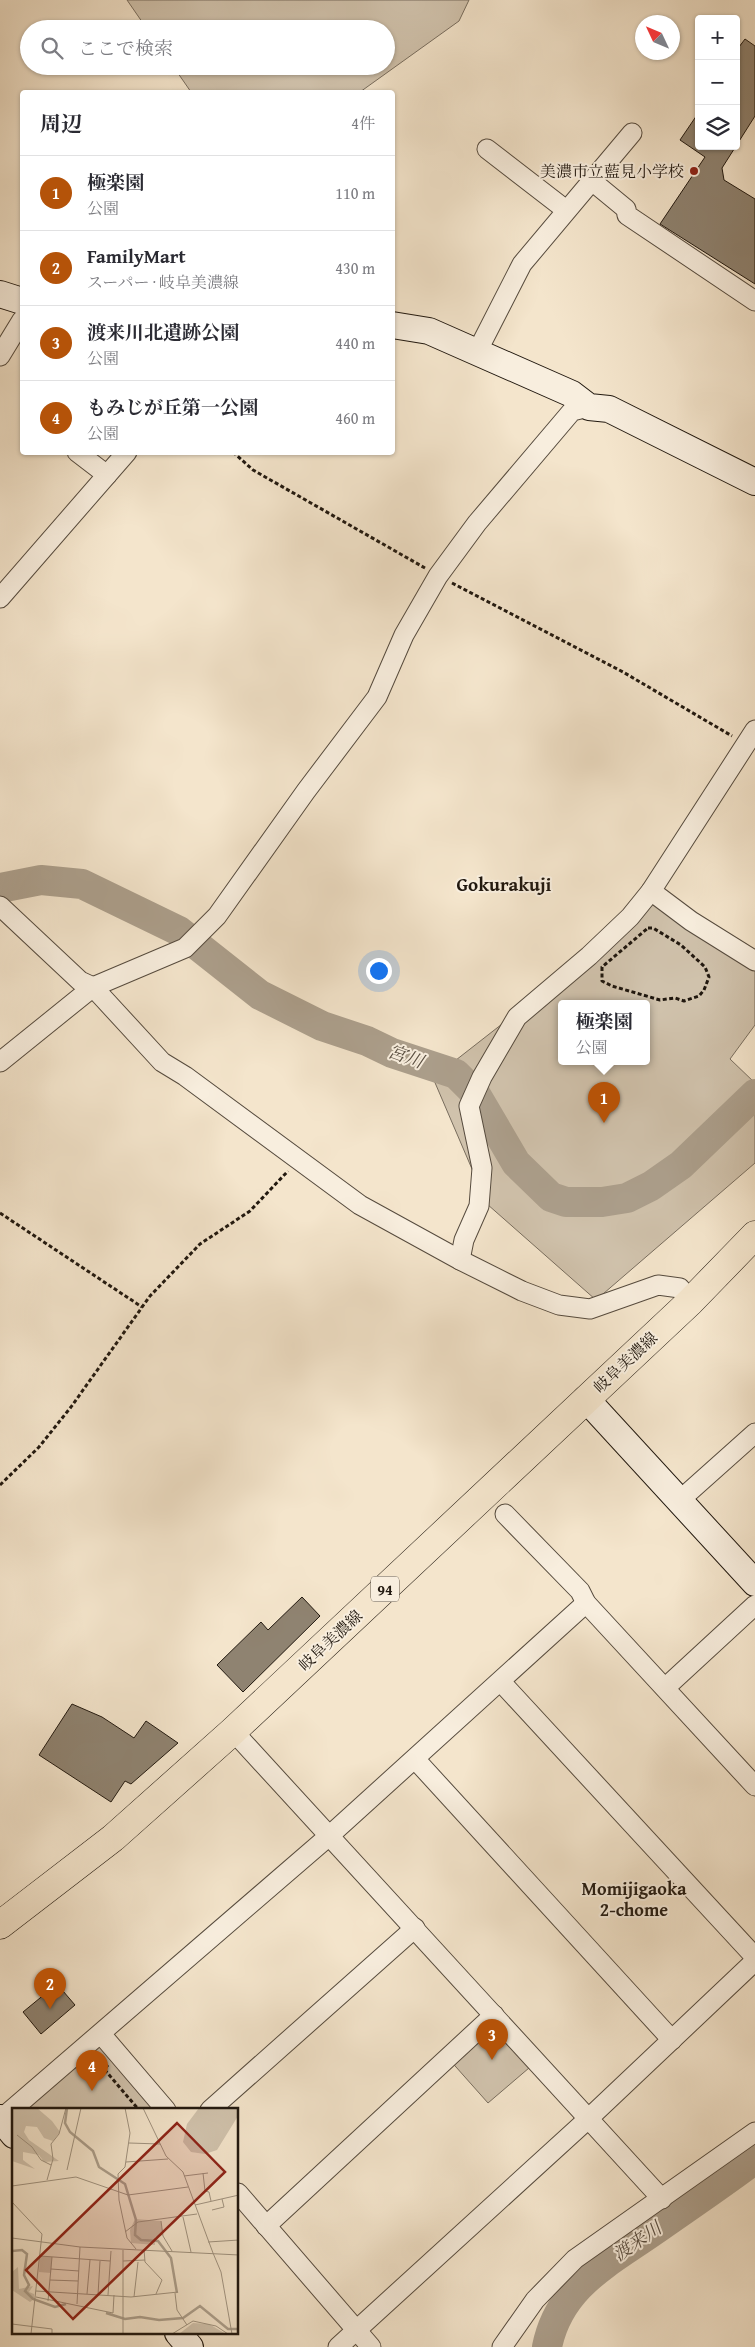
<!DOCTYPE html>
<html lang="ja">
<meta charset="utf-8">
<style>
body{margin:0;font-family:"Gentium Book Plus","Noto Serif JP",serif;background:#f2f2f3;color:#2b2b33}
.controls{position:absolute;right:15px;top:15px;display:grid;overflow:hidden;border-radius:5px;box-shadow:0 1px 4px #0004}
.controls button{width:45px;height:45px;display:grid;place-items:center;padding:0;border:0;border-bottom:1px solid #e1e1e2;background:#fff;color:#2b2b33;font:25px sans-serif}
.compass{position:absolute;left:635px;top:15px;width:45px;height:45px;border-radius:50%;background:#fff;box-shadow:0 1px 4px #0004;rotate:314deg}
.you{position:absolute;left:378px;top:970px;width:18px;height:18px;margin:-12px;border:4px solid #fff;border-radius:50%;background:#1a73e8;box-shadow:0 0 0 8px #1a73e833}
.badge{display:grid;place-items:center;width:32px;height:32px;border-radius:50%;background:#b45309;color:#fff;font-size:16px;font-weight:700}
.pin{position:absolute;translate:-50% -41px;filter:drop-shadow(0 1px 2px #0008)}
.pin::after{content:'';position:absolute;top:26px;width:18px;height:15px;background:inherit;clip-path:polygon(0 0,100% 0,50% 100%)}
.popup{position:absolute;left:558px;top:1000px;width:92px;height:65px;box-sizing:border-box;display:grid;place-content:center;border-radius:5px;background:#fff;filter:drop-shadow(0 1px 4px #0005);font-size:16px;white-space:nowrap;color:#7c7c81}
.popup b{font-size:19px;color:#2b2b33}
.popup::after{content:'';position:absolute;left:50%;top:100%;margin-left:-10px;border:10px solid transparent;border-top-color:#fff}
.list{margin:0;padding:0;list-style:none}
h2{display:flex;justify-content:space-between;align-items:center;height:65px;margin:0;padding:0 20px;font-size:21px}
h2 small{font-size:16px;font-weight:400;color:#7c7c81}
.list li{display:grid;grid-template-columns:32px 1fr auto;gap:15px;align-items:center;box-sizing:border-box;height:75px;padding:0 20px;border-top:1px solid #e1e1e2}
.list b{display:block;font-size:19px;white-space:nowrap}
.list p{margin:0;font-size:16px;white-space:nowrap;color:#7c7c81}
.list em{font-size:16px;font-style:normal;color:#7c7c81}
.icon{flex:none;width:28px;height:28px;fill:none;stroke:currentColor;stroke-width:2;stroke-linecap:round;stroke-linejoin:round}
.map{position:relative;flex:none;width:755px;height:2347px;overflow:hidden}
.search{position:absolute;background:#fff;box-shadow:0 1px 4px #0004;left:20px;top:20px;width:375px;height:55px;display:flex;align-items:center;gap:12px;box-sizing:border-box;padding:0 18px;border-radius:28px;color:#7c7c81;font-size:19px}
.panel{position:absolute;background:#fff;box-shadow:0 1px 4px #0004;left:20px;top:90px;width:375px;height:365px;border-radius:5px}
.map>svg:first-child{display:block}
.green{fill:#d0c2ac;stroke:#786d5e;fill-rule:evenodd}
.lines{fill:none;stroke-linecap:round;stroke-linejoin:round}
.river{stroke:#ac9f8c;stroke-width:30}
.building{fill:#8f8371;stroke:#21180f}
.street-casing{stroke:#564b3e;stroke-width:21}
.secondary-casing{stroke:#21180f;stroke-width:28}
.primary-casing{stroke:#21180f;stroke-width:29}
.path{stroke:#21180f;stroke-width:3;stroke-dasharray:4 2.5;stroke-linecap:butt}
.street{stroke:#f8eede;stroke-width:19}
.secondary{stroke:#f8eede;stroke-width:26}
.primary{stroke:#f4e5cc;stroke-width:28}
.poi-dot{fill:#8f2418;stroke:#f8eede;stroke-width:2}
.labels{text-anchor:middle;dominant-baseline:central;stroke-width:4;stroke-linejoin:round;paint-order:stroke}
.shield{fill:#f8eede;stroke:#62584d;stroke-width:1}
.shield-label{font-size:15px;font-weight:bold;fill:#21180f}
.poi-label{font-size:16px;fill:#21180f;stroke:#f8eede;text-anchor:end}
.street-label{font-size:16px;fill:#21180f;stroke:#f8eede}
.water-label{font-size:18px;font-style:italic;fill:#594e41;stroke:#f8eede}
.neighbourhood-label{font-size:18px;font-weight:bold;fill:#21180f;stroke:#f8eede}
.quarter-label{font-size:19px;font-weight:bold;fill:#21180f;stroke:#f8eede}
.inset-river{fill:none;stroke:#ac9f8c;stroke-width:2.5}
.inset-road{fill:none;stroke:#a09380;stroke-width:1}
.view{fill:#8f2418;fill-opacity:0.15;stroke:#8f2418;stroke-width:2.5}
.inset-edge{fill:none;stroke:#21180f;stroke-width:2.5}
</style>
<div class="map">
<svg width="755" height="2347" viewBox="0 0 755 2347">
<rect width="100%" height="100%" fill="#f4e5cc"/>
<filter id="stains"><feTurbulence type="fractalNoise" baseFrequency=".004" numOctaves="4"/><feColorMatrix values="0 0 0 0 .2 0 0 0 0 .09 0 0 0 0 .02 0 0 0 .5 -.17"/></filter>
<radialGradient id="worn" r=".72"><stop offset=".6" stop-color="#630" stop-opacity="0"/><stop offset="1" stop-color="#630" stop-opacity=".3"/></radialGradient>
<g class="green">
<path d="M 127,0 L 469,0 L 459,21 L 360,92 L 191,92 L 173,66 L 386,66 L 386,29 L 147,29 Z"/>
<path d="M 651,891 L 755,961 L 755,1025 L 730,1059 L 755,1083 L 755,1163 L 596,1300 L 487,1204 L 433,1078 L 589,956 ZM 562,1004 L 646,1004 L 646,1062 L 562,1062 Z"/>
<path d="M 494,2015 L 536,2062 L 488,2103 L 448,2058 Z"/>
<path d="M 101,2034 L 166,2109 L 14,2110 L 1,2119 Z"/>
</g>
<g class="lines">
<g class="river">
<path d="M 0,888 L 41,880 L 82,884 L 179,931 L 260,995 L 322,1026 L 367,1041 L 392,1053 L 456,1074 L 475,1093 L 516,1163 L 551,1197 L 566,1202 L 602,1202 L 627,1198 L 651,1186 L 681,1165 L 755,1094"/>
<path d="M 547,2347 C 559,2287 606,2264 652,2232 C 686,2208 722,2184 755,2159"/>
</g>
</g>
<g class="building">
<path d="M 745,39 L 755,46 L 755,116 L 736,146 L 736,51 Z"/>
<path d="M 699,112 L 699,146 L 736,146 L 722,168 L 724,180 L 755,199 L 755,284 L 660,224 L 705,157 L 680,140 Z"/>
<path d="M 302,1597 L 320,1616 L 243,1692 L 217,1665 L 261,1622 L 268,1630 Z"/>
<path d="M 72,1704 L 102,1717 L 134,1738 L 146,1721 L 178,1743 L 131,1784 L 125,1781 L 111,1802 L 39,1755 Z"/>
<path d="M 57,1984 L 75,2005 L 41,2034 L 23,2012 Z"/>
</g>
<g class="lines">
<g class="street-casing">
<g id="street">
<path d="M 487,149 L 566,210"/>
<path d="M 592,181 L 626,209 L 627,215 L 755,301"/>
<path d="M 477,352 L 522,264 L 632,133"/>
<path d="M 0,356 L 22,320"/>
<path d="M 77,452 L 107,475"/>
<path d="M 0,598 L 127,452"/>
<path d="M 651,891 L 691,921 L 755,961"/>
<path d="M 0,906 L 80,981 L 93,987 L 162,1062 L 185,1076 L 360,1205 L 460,1260 L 522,1291 L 559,1305 L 590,1309 L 658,1285 L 680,1288 L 690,1302"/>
<path d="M 0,1062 L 93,987 L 185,948 L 217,916 L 306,791 L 377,697 L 404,635 L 438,576 L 477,523 L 572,411 L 589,407"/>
<path d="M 460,1260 L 464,1240 L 479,1206 L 482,1168 L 469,1106 L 482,1077 L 517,1017 L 589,956 L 630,917 L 651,891 L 755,730"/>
<path d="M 680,1500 L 755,1433"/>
<path d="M 505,1514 L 580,1591 L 586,1603 L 755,1786"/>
<path d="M 501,1682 L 755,1957"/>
<path d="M 665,1688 L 755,1605"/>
<path d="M 233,1731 L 662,2199"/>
<path d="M 415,1759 L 672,2040"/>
<path d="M 101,2034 L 166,2110"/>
<path d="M 210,2110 L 415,1928"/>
<path d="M 1,2119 L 329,1836 L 586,1603"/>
<path d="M 238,2193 L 371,2347"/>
<path d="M 266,2226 L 494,2015"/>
<path d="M 338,2347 L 588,2119 L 755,1961"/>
<path d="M 502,2347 L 535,2300 L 575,2259 L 755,2132"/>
</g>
</g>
<g class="secondary-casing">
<g id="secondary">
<path d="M 0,294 L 22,301"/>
<path d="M 392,325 L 429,331 L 572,394 L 589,407 L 609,409 L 755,482"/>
<path d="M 586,1399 L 755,1583"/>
<path d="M 0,2118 L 14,2135"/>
<path d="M 178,2333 L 190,2347"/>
</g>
</g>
<g class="primary-casing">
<path id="primary" d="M 0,1925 L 113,1838 L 233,1731 L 690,1302 L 755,1235"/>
</g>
<g class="path">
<path d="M 233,452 L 253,470 L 425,568"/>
<path d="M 452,583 L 623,672 L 732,736"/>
<path d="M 648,928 L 653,928 L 681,945 L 705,967 L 709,977 L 704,990 L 699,996 L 684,1001 L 675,998 L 660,1000 L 612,986 L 602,981 L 602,967 Z"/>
<path d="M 0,1213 L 142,1307"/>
<path d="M 0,1485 L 39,1447 L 71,1407 L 150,1296 L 200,1244 L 250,1211 L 288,1171"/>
<path d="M 108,2065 L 104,2069 L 139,2110"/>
</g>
<use href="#street" class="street"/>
<use href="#secondary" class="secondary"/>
<use href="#primary" class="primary"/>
</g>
<circle class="poi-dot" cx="694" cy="171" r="5"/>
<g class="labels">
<rect class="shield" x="371" y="1576.5" width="28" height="25" rx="4"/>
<g class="shield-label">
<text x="385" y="1589">94</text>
</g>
<g class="poi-label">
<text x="684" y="171">美濃市立藍見小学校</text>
</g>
<g class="street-label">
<text transform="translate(625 1362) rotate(-43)">岐阜美濃線</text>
<text transform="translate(330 1640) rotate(-43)">岐阜美濃線</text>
</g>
<g class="water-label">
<text transform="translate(406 1056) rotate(20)">宮川</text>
<text transform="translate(637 2241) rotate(-35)">渡来川</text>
</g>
<g class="neighbourhood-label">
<text x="634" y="1888">Momijigaoka<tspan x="634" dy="21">2-chome</tspan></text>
</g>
<g class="quarter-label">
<text x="504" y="884">Gokurakuji</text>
</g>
</g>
<g transform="translate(12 2108)">
<rect width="226" height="226" fill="#f4e5cc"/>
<path d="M 0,0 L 25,0 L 40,13 L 48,24 L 41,33 L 32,30 L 25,19 L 14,18 L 12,24 L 17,32 L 47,53 L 32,54 L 27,47 L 11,44 L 11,52 L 23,61 L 0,53 ZM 187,0 L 226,0 L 226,8 L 205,42 L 193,46 L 179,44 L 171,34 L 175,16 ZM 123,111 L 149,113 L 151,127 L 143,129 L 143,137 L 119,135 L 118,122 ZM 28,148 L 40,149 L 39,165 L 27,164 ZM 6,159 L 7,181 L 21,178 L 17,184 L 22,186 L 22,191 L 18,194 L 0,182 L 0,164 ZM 181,215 L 197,216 L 214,226 L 167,226 Z" fill="#d0c2ac"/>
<path class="inset-river" d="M 55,0 L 53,15 L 58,24 L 81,43 L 87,59 L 113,76 L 124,112 L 123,127 L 129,132 L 146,133 L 159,150 L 165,185M 0,143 L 10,142 L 15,146 L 12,167 L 17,177 L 13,183 L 21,191 L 43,199 L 54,196M 94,205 L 113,211 L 128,209 L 147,212 L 171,210 L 188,198 L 216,221 L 227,221"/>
<path class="inset-road" d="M 113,0 L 118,25 L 113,59 L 106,66 L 107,92 L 115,130 L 124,141M 131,0 L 154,48 L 171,64 L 201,145M 5,27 L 20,39 L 29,52 L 39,57M 117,35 L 148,36M 114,54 L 156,51M 55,62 L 69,0M 191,65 L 193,83 L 197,84 L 199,93M 172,68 L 196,65M 35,72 L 41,51 L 39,36 L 47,26 L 54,0M 0,78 L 64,69 L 116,87 L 176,79M 0,94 L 30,126 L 19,226M 183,97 L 227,87M 200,102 L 212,99 L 210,91M 171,109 L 179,144M 149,113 L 151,128 L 160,143M 113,124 L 126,114 L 185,106M 0,130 L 68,139 L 227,147M 196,134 L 227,132M 132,141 L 133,154 L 150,172 L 144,186M 201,145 L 209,164 L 220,226M 28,148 L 98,153M 111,153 L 133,152M 39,161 L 67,163M 38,172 L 66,173M 24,183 L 119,189 L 166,184M 163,185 L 165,202 L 175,217M 75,186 L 78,152M 86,187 L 88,153M 96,187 L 99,143M 24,189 L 101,205 L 102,187M 122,189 L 126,154M 36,193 L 40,149M 65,196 L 68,139M 0,216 L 40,221 L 40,226M 111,226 L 111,142M 160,226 L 181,213 L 204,218 L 216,226"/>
<path class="view" d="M 165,15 L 213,64 L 61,211 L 14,162 Z"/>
<rect width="226" height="226" class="inset-edge"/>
</g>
<rect width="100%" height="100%" filter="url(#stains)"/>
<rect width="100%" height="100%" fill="url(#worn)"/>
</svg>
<div class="controls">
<button>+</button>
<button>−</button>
<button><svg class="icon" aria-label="layers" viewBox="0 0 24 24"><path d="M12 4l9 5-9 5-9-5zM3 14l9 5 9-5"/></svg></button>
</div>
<svg class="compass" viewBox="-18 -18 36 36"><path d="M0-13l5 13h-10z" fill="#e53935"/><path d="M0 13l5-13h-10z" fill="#7c7c81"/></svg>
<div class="you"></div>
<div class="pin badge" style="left:604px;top:1123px">1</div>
<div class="popup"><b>極楽園</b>公園</div>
<div class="pin badge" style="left:50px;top:2009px">2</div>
<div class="pin badge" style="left:492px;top:2060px">3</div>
<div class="pin badge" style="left:92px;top:2091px">4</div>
<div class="search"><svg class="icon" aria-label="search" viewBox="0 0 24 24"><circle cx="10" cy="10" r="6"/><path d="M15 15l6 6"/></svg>ここで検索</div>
<section class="panel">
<h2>周辺<small>4件</small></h2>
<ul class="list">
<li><span class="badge">1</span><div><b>極楽園</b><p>公園</p></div><em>110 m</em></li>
<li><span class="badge">2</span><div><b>FamilyMart</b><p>スーパー · 岐阜美濃線</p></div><em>430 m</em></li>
<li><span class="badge">3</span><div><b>渡来川北遺跡公園</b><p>公園</p></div><em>440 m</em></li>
<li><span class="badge">4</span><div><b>もみじが丘第一公園</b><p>公園</p></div><em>460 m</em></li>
</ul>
</section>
</div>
